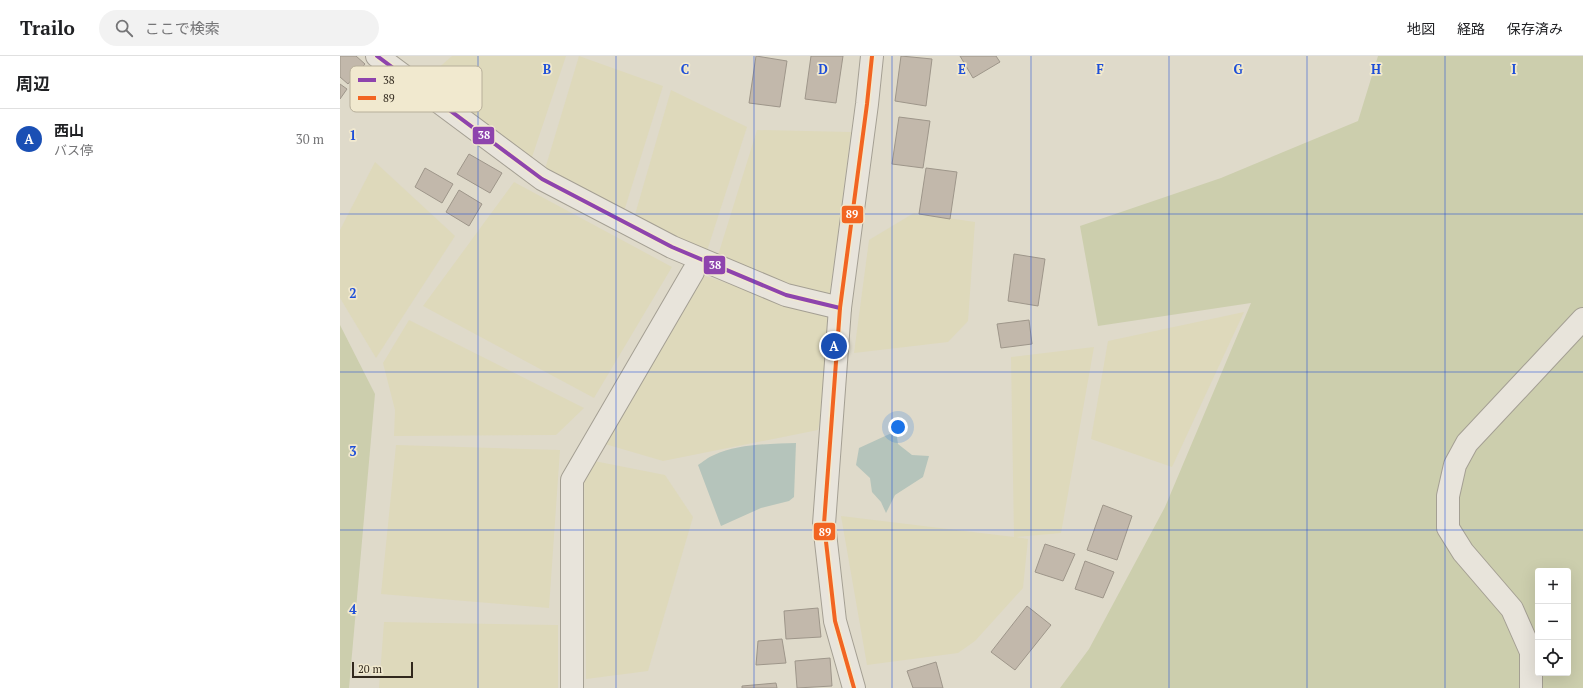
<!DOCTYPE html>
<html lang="ja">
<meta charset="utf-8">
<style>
body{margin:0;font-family:"PT Serif","Noto Sans JP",serif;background:#f2f2f2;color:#202124}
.controls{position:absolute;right:12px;bottom:12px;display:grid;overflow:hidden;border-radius:4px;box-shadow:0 4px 16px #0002}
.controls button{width:36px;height:36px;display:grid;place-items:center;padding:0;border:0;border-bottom:1px solid #e0e0e0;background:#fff;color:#202124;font:20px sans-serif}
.scale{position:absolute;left:12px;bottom:10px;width:61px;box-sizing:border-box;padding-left:4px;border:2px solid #31281d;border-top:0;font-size:11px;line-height:14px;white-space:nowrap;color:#31281d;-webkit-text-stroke:3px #f1e9cf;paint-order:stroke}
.you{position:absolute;left:558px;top:371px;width:14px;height:14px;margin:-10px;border:3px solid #fff;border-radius:50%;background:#1a73e8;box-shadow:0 0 0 6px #1a73e833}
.badge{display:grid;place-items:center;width:26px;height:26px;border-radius:50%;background:#0b8043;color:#fff;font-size:13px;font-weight:700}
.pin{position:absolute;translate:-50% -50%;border:2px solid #fff;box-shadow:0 1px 4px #0006}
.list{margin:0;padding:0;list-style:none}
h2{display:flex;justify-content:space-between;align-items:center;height:52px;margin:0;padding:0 16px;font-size:17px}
h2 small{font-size:13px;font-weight:400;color:#757577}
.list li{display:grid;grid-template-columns:26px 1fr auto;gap:12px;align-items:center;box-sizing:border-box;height:60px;padding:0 16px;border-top:1px solid #e0e0e0}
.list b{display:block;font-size:15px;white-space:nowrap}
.list p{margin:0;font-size:13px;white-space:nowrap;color:#757577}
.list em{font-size:13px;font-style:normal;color:#757577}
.icon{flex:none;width:22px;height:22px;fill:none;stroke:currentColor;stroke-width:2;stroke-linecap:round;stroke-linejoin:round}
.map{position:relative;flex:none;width:1243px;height:632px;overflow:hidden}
header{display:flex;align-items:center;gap:24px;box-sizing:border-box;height:56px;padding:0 20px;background:#fff;border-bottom:1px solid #e0e0e0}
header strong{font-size:19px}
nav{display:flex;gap:22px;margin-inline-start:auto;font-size:14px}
.search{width:280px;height:36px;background:#f2f2f2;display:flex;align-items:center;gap:10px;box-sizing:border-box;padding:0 14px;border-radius:22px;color:#757577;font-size:15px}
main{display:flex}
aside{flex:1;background:#fff}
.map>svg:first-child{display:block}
.farmland{fill:#ded9bb}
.green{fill:#cccead;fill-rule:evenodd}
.water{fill:#b5c4bb}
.building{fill:#c2b8ab;stroke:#9e968a}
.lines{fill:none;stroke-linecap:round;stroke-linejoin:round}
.minor-casing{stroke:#a49f93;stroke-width:24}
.minor{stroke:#e8e4db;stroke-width:22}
.bus-1-casing{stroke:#f1e9cf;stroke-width:7}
.bus-2-casing{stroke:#f1e9cf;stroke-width:7}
.bus-1{stroke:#8e44ad;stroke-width:4}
.bus-2{stroke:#f26522;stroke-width:4}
.grid{fill:none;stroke:#1d4ed8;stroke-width:1;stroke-opacity:0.55}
.key{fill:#f1e9cf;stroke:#b7af9a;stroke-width:1}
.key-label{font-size:11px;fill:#31281d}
.grid-label{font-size:13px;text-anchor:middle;font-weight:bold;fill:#1d4ed8;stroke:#f1e9cf;stroke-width:3.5;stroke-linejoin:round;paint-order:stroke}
.line-badge{stroke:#f1e9cf;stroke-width:1.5}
.badge-label{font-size:11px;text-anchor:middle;font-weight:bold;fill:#fff}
</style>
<header>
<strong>Trailo</strong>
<div class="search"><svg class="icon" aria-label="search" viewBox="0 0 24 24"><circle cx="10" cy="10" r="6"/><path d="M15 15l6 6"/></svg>ここで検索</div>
<nav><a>地図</a><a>経路</a><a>保存済み</a></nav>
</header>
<main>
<aside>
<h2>周辺<small></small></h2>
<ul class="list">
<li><span class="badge" style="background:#1a4fb4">A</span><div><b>西山</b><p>バス停</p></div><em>30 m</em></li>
</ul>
</aside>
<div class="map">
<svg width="1243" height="632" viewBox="0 0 1243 632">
<rect width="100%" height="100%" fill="#dfdaca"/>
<g class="farmland">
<path d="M 112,0 L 226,0 L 188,113 L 78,30 Z"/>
<path d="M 239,0 L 323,30 L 281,165 L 202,123 Z"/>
<path d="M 331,34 L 407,71 L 366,198 L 294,162 Z"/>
<path d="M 417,74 L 511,76 L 490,238 L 454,232 L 375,209 Z"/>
<path d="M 35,106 L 115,180 L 36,302 L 0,242 L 0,174 Z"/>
<path d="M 174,126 L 332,211 L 254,342 L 83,250 Z"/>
<path d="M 574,157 L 635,166 L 628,265 L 608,286 L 514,297 L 529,184 Z"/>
<path d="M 353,216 L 500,264 L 478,374 L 323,405 L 265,388 Z"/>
<path d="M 904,256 L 832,411 L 751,383 L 768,285 Z"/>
<path d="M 69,264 L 244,352 L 216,379 L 54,380 L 55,354 L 43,307 Z"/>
<path d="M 754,291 L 721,477 L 676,481 L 688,483 L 683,532 L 635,585 L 618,597 L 527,609 L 501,460 L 674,481 L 671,301 Z"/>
<path d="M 56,389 L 220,394 L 209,552 L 41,538 Z"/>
<path d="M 244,403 L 325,419 L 353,461 L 308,615 L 246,623 Z"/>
<path d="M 44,566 L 218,569 L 218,632 L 39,632 Z"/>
</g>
<g class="green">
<path d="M 1038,0 L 1243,0 L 1243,632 L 720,632 L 749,593 L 825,451 L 911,247 L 758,270 L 740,170 L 881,122 L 1018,65 ZM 1198,515 L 1228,515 L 1228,617 L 1198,617 Z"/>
<path d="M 0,269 L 35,338 L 9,632 L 0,632 Z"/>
</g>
<g class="water">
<path d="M 556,375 L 558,388 L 572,399 L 589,400 L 583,421 L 555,439 L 546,457 L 541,446 L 532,436 L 530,422 L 516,409 L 519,392 Z"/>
<path d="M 456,387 L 454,441 L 449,445 L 421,452 L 381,470 L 358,409 C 363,406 368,401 374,399 C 398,388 429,388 456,387 Z"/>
</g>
<g class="building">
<path d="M 0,0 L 16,0 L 25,8 L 8,28 L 0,21 Z"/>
<path d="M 416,0 L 447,5 L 440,51 L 409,47 Z"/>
<path d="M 471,0 L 503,0 L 496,47 L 465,43 Z"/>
<path d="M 561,0 L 592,3 L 586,50 L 555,45 Z"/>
<path d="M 620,0 L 656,0 L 660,6 L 633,22 Z"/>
<path d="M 0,28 L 7,33 L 0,43 Z"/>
<path d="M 559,61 L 590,65 L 583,112 L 552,108 Z"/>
<path d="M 129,98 L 162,117 L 150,137 L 117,118 Z"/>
<path d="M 85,112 L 113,128 L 102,147 L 75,131 Z"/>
<path d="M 586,112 L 617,116 L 610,163 L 579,158 Z"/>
<path d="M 119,134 L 142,148 L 129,170 L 106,156 Z"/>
<path d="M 674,198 L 705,203 L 698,250 L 668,245 Z"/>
<path d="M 689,264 L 692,288 L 661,292 L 657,268 Z"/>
<path d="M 763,449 L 792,460 L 777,504 L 747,494 Z"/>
<path d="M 705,488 L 735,498 L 723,525 L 695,516 Z"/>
<path d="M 745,505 L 774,516 L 763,542 L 735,533 Z"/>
<path d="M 687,550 L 711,569 L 675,614 L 651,596 Z"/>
<path d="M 478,552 L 481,581 L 446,583 L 444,555 Z"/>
<path d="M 442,583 L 446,607 L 416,609 L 418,585 Z"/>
<path d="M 490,602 L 492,630 L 457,632 L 455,605 Z"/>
<path d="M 596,606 L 603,632 L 573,632 L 567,615 Z"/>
<path d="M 436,627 L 437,632 L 402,632 L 402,630 Z"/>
</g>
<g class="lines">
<g class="minor-casing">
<g id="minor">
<path d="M 37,0 L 202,123 L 332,191 L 446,239 L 500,252"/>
<path d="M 232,632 L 232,424 L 353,216"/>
<path d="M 514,632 L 495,565 L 484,468 L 500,252 L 527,48 L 532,0"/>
<path d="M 1191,632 L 1191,596 L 1172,553 L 1123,496 L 1108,472 L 1108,440 L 1115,409 L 1127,387 L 1243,263"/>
</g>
</g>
<use href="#minor" class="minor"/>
<g class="bus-1-casing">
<path id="bus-1" d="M 37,0 L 202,123 L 332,191 L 446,239 L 500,252"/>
</g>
<g class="bus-2-casing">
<path id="bus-2" d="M 514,632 L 495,565 L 484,468 L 500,252 L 527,48 L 532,0"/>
</g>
<use href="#bus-1" class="bus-1"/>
<use href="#bus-2" class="bus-2"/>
</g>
<path class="grid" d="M 138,0 L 138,632M 276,0 L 276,632M 414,0 L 414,632M 552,0 L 552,632M 691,0 L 691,632M 829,0 L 829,632M 967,0 L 967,632M 1105,0 L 1105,632M 0,158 L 1243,158M 0,316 L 1243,316M 0,474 L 1243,474"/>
<rect x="10" y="10" width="132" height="46" rx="6" class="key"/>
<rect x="18" y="22" width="18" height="4" fill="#8e44ad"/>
<rect x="18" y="40" width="18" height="4" fill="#f26522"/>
<g class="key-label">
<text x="43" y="28">38</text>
<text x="43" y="46">89</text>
</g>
<g class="grid-label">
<text x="207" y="18">B</text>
<text x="345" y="18">C</text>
<text x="483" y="18">D</text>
<text x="622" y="18">E</text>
<text x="760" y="18">F</text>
<text x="898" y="18">G</text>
<text x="1036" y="18">H</text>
<text x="1174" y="18">I</text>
<text x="13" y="84">1</text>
<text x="13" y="242">2</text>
<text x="13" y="400">3</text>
<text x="13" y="558">4</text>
</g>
<g class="line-badge">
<rect x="132" y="70" width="23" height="19" rx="4" fill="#8e44ad"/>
<rect x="501" y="149" width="23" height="19" rx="4" fill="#f26522"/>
<rect x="363" y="199" width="23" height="20" rx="4" fill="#8e44ad"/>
<rect x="473" y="466" width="23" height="19" rx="4" fill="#f26522"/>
</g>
<g class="badge-label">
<text x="144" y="83">38</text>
<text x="512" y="162">89</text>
<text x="375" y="213">38</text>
<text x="485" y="480">89</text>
</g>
</svg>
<div class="controls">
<button>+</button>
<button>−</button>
<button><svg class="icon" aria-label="locate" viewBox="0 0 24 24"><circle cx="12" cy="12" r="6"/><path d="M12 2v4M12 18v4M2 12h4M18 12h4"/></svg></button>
</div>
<div class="scale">20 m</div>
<div class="you"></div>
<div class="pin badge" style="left:494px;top:290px;background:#1a4fb4">A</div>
</div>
</main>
